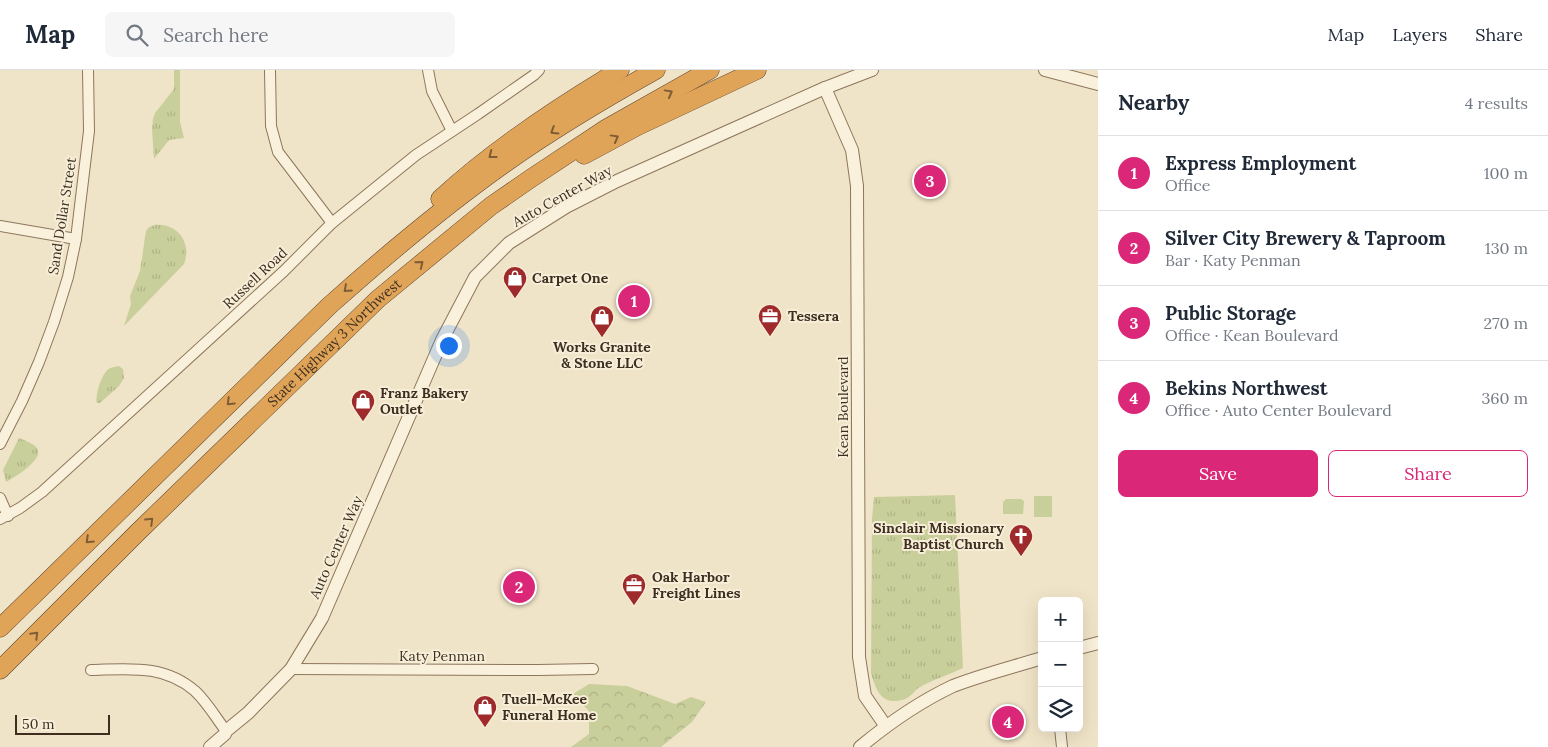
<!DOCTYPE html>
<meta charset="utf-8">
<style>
body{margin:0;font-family:Lora,serif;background:#f6f6f7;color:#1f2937}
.controls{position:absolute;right:15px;bottom:15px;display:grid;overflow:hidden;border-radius:8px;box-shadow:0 5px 20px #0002}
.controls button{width:45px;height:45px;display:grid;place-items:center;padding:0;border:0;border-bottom:1px solid #e0e1e3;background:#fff;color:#1f2937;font:25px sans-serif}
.scale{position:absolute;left:15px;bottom:12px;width:95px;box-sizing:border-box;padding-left:5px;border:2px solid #3d2e20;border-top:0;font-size:14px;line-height:18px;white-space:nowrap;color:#3d2e20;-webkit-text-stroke:4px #f7eed8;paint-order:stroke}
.you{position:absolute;left:448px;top:275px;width:18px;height:18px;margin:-12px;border:4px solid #fff;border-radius:50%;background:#1a73e8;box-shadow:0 0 0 8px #1a73e833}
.badge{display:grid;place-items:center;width:32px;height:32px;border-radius:50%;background:#db2777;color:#fff;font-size:16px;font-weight:700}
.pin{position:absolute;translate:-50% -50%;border:2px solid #fff;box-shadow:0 1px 5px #0006}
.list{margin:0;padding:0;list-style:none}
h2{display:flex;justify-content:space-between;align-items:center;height:65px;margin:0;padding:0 20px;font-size:21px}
h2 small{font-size:16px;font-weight:400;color:#747a83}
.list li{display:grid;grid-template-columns:32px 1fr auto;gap:15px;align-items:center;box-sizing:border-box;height:75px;padding:0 20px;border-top:1px solid #e0e1e3}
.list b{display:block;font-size:19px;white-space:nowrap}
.list p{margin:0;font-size:16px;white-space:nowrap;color:#747a83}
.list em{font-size:16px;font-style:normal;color:#747a83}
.actions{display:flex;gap:10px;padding:15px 20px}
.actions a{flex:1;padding:11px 0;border:1px solid #db2777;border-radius:8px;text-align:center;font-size:18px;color:#db2777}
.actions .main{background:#db2777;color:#fff}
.icon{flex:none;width:28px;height:28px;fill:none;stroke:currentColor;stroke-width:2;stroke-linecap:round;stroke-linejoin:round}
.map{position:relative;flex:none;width:1098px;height:677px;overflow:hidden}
header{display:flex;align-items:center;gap:30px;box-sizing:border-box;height:70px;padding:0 25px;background:#fff;border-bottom:1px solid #e0e1e3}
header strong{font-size:24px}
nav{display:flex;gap:28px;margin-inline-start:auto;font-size:18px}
.search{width:350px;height:45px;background:#f6f6f7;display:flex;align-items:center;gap:12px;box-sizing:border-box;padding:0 18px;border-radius:8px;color:#747a83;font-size:19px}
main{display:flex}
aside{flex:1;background:#fff}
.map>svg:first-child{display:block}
.grass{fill:url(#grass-tufts)}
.forest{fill:url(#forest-crowns)}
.park{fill:#c9cf9b}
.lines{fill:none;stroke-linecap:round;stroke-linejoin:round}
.minor-casing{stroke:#8d765c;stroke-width:12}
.tertiary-casing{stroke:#8d765c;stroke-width:14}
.motorway-casing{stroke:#5b4430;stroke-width:19}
.minor{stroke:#faf1dc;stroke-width:10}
.tertiary{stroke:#faf1dc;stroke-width:12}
.motorway{stroke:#e0a458;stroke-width:18}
.oneway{stroke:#7e5d36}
.labels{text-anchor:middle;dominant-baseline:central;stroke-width:4;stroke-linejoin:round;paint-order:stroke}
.street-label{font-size:14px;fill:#3d2e20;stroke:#f7eed8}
.poi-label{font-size:14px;font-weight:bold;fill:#3d2e20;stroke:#f7eed8;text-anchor:start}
</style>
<header>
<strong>Map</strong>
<div class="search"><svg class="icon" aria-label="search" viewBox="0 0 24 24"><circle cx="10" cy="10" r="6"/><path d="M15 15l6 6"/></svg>Search here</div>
<nav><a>Map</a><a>Layers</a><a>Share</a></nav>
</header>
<main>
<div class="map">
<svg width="1098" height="677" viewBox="0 0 1098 677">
<defs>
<pattern id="grass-tufts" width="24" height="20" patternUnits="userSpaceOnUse" patternTransform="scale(1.25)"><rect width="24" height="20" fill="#c9cf9b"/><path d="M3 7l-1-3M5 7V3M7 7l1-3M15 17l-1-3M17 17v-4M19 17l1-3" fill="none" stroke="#aeb285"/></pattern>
<pattern id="forest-crowns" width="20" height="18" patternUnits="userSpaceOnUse" patternTransform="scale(1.25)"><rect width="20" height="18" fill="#c9cf9b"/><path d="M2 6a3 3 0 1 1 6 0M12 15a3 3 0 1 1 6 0" fill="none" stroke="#aeb285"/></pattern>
</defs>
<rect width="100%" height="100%" fill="#f0e4c8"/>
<g class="grass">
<path d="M 174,0 L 180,0 L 180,52 L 184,68 L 169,70 L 154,89 L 152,60 L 153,49 L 155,43 L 174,19 Z"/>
<path d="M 155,155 C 178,153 192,173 184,194 L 124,256 L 131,234 L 130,226 L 140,201 L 146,161 L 149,157 Z"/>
<path d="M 119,296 L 123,299 L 124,308 L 119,316 L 100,333 L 97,333 C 95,324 102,302 110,298 C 113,297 116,297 119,296 Z"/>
<path d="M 19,368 C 24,370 33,373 37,378 C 45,389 14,408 6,412 L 3,400 Z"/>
<path d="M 955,425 L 963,598 C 949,605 934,609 920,617 C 915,620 911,627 905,629 C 882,637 876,621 871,603 L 872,449 L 874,427 Z"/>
</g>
<path class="forest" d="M 589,614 L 627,616 L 675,634 L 691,627 L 706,632 L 692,652 L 661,677 L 571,677 L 589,664 L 589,641 L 573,624 Z"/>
<g class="park">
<rect x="1034" y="426" width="18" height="21"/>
<path d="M 1006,429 L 1021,429 L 1024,431 L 1023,444 L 1003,444 L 1003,432 Z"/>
</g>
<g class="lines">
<g class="minor-casing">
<g id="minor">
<path d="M 270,0 L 271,56 L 278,82 L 332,153"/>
<path d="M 428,0 L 432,21 L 452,61"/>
<path d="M 0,156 L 76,169"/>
<path d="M 0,374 L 22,331 L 39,292 L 54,252 L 68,207 L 76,169 L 89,61 L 88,0"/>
<path d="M 0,428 L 8,446"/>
<path d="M 0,449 L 20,438 L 42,422 L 284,201 L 332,153 L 416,85 L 478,44 L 534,5 L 539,0"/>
<path d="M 291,599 L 538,600 L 593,599"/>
<path d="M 91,600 C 129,599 164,594 195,621 C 207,632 216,648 226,661"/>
<path d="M 1060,658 L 1062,677"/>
</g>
</g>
<g class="tertiary-casing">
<g id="tertiary">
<path d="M 1045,0 L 1098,14"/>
<path d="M 825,18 L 852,80 L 857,116 L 859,587 L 865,626 L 885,655"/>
<path d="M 1079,578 L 1098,573"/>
<path d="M 210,677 L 225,664 L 226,661 L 248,643 L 291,599 L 322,548 L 442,270 L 475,207 L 509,173 L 566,137 L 617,111 L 825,18 L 872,0"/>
<path d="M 860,677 C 889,653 919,632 953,616 C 981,605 1013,597 1042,588"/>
</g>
</g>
<g class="motorway-casing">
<g id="motorway">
<path d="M 584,85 L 638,56 L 757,0"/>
<path d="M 440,129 C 494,79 556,38 620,0"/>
<path d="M 0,558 L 329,236 C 385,186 442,138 504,94 C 552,60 604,29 656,0"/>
<path id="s1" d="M 0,600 L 139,461 L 378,229 L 491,136 L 530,109 L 607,58 L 710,0"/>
</g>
</g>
<use href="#minor" class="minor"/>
<use href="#tertiary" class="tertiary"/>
<use href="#motorway" class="motorway"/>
</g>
<defs><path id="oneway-chevron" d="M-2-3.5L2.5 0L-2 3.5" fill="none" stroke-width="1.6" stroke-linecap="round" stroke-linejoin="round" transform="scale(1.25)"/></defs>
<g class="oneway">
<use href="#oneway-chevron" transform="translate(669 23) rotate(-29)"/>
<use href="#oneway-chevron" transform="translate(554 61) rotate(148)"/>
<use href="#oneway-chevron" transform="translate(615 68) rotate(-29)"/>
<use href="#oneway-chevron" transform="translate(492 85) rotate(142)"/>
<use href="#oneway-chevron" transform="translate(420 194) rotate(-39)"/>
<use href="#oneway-chevron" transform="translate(347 219) rotate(138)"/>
<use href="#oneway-chevron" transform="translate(230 332) rotate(136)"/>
<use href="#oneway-chevron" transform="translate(150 451) rotate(-44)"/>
<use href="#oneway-chevron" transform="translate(89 470) rotate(136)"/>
<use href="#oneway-chevron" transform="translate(35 565) rotate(-45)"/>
</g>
<defs>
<g id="shop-pin" transform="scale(1.25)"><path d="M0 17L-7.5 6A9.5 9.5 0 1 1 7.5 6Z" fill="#9e2a2b" stroke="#f7eed8"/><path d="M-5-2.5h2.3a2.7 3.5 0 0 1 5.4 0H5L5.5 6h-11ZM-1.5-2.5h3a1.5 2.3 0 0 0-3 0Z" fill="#fff"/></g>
<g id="office-pin" transform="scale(1.25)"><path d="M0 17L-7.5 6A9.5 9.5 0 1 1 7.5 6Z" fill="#9e2a2b" stroke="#f7eed8"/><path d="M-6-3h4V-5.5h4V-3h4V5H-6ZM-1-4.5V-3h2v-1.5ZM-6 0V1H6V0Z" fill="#fff"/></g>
<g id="church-pin" transform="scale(1.25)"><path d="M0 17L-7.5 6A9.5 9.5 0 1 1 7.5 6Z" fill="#9e2a2b" stroke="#f7eed8"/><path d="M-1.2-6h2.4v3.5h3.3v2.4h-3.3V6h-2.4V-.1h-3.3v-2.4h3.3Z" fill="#fff"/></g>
</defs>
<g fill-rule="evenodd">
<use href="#shop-pin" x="515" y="208"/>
<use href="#office-pin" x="770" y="246"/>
<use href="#shop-pin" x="602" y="247"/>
<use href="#shop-pin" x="363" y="331"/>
<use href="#church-pin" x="1021" y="466"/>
<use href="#office-pin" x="634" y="515"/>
<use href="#shop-pin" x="485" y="637"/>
</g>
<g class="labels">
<g class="street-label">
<text transform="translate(562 126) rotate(-29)">Auto Center Way</text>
<text transform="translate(62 146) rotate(-81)">Sand Dollar Street</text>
<text transform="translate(255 208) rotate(-43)">Russell Road</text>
<text stroke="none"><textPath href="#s1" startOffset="468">State Highway 3 Northwest</textPath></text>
<text transform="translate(843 337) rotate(-90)">Kean Boulevard</text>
<text transform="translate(336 477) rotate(-66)">Auto Center Way</text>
<text x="442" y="586">Katy Penman</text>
</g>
<g class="poi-label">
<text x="532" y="208">Carpet One</text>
<text x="788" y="246">Tessera</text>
<text x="602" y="277" text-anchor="middle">Works Granite<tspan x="602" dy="16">&amp; Stone LLC</tspan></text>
<text x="380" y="323">Franz Bakery<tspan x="380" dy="16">Outlet</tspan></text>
<text x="1004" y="458" text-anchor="end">Sinclair Missionary<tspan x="1004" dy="16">Baptist Church</tspan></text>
<text x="652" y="507">Oak Harbor<tspan x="652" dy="16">Freight Lines</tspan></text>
<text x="502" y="629">Tuell-McKee<tspan x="502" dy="16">Funeral Home</tspan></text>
</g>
</g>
</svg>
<div class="controls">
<button>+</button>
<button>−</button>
<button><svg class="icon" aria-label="layers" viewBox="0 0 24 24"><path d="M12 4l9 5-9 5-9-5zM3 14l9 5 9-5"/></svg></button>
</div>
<div class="scale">50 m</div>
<div class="you"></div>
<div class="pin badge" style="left:634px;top:231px">1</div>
<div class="pin badge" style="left:519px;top:517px">2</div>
<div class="pin badge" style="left:930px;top:111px">3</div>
<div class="pin badge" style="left:1008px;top:652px">4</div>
</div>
<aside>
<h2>Nearby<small>4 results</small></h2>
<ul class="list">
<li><span class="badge">1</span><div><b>Express Employment</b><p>Office</p></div><em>100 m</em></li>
<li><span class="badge">2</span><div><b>Silver City Brewery &amp; Taproom</b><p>Bar · Katy Penman</p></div><em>130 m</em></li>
<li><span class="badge">3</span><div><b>Public Storage</b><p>Office · Kean Boulevard</p></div><em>270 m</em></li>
<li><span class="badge">4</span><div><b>Bekins Northwest</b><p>Office · Auto Center Boulevard</p></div><em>360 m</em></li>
</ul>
<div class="actions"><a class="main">Save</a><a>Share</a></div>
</aside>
</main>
